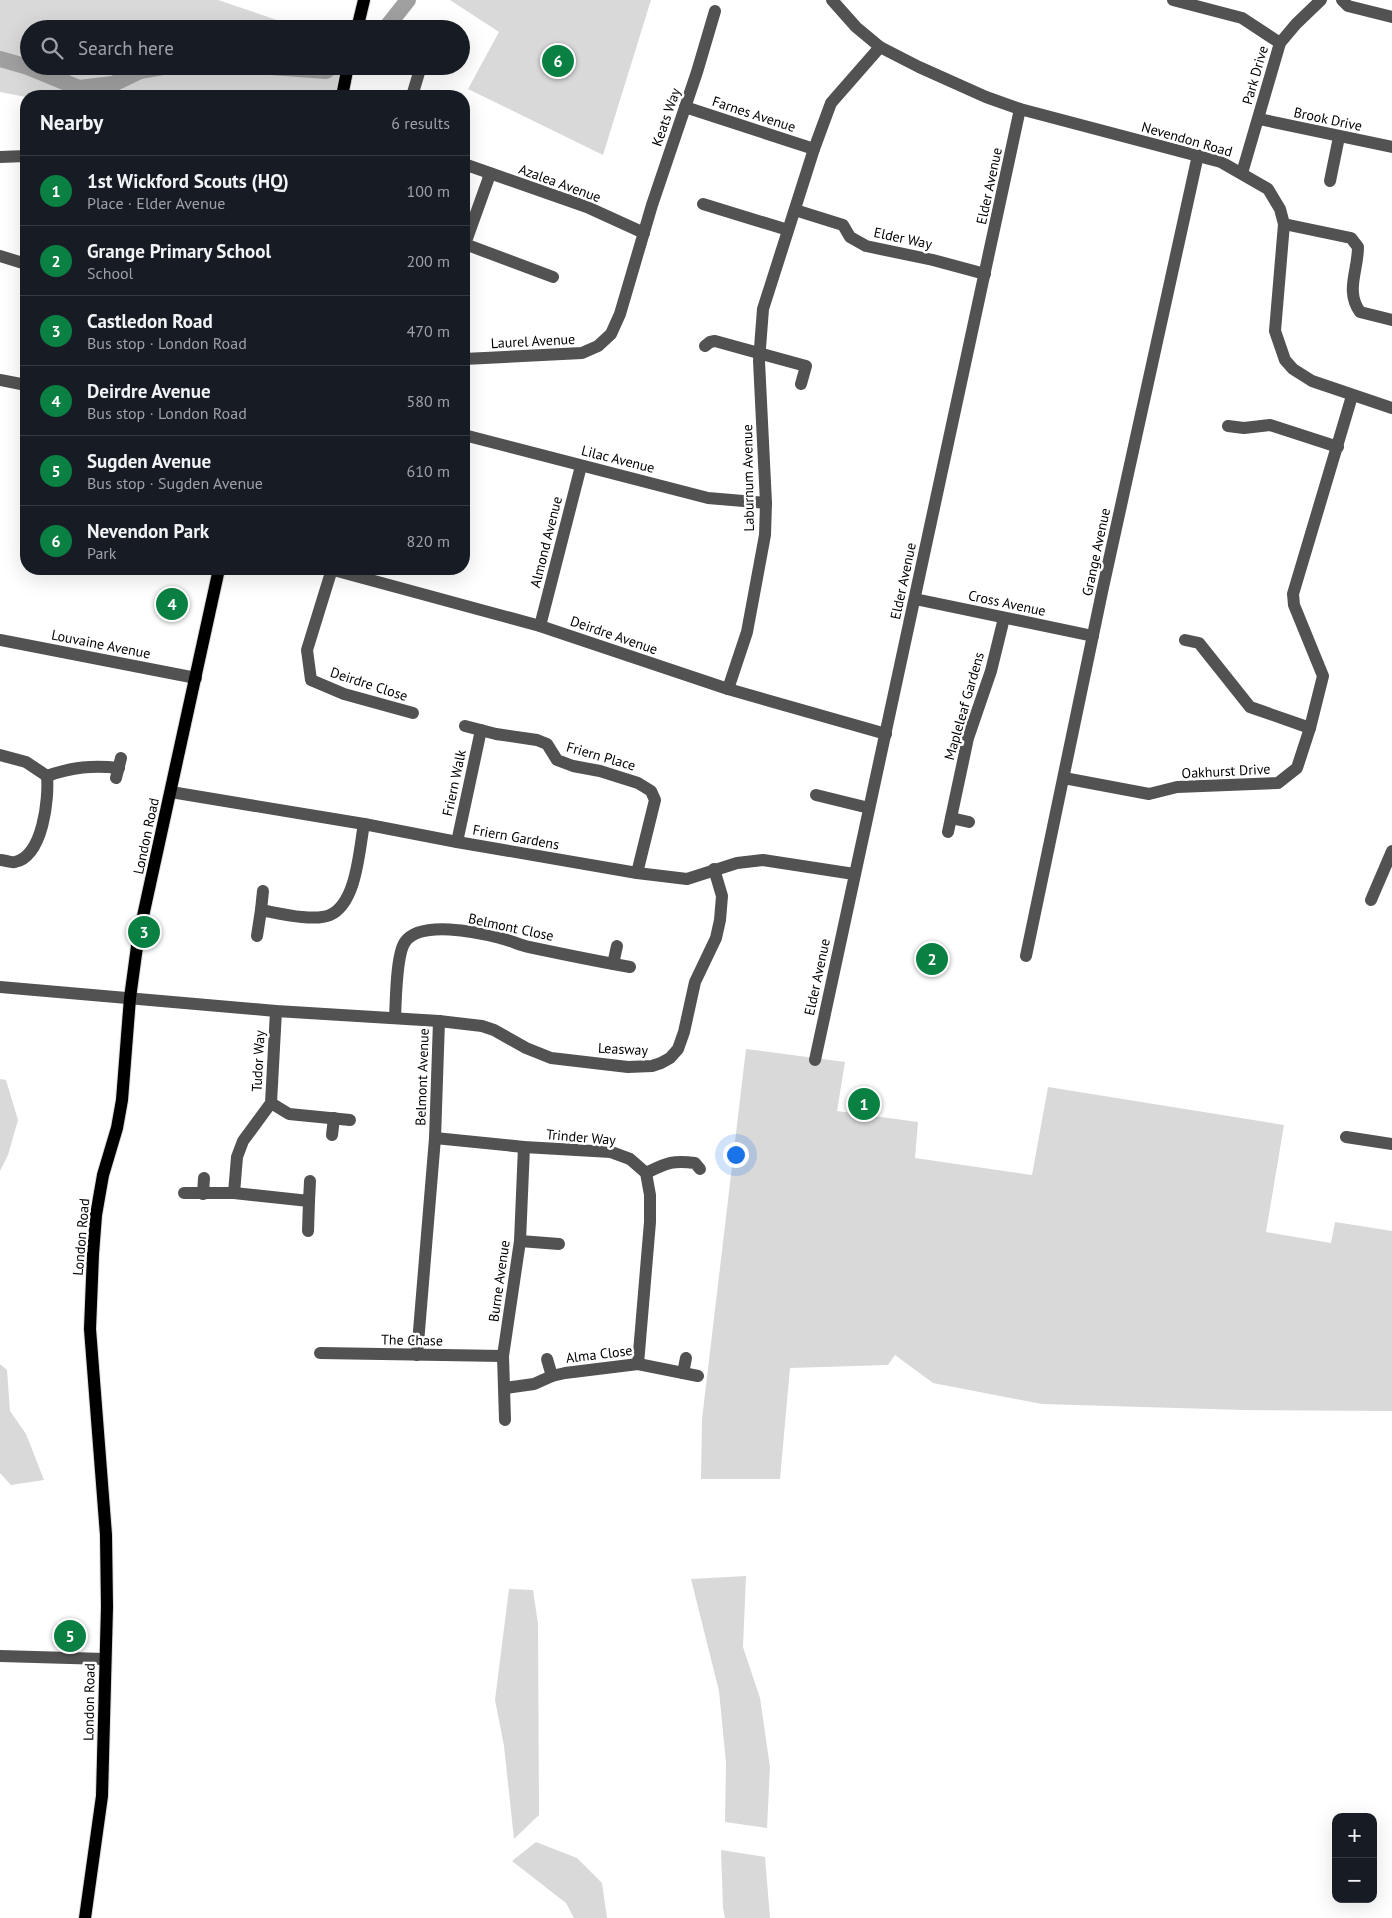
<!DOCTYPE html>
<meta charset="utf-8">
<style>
body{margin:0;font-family:"PT Sans",sans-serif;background:#20242c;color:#f1f3f6}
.controls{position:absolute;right:15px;bottom:15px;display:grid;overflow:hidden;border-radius:10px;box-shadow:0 5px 20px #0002}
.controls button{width:45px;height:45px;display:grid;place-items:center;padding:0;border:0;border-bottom:1px solid #363941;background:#171b24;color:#f1f3f6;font:25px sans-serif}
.you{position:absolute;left:735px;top:1154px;width:18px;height:18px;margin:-12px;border:4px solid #fff;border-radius:50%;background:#1a73e8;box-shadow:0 0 0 8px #1a73e833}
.badge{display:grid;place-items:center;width:32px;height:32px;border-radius:50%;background:#0b8043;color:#fff;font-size:16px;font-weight:700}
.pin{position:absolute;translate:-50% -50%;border:2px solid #fff;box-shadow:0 1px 5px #0006}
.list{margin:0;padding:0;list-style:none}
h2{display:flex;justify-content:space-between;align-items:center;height:65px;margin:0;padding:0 20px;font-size:21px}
h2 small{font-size:16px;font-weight:400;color:#9ea1a6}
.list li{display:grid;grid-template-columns:32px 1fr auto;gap:15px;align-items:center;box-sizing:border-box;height:70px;padding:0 20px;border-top:1px solid #363941}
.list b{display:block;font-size:19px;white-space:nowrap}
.list p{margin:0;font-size:16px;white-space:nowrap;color:#9ea1a6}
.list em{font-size:16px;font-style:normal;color:#9ea1a6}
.icon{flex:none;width:28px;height:28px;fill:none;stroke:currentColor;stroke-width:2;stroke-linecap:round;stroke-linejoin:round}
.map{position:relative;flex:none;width:1392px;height:1918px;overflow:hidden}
.search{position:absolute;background:#171b24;box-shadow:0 5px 20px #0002;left:20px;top:20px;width:450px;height:55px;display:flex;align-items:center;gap:12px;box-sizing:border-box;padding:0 18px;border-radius:28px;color:#9ea1a6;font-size:19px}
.panel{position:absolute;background:#171b24;box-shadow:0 5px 20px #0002;left:20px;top:90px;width:450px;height:485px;border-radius:20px}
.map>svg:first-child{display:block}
.green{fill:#d9d9d9}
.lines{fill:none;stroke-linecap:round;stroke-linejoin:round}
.river{stroke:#a0a0a0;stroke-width:16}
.major-casing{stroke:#dbdbdb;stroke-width:14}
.minor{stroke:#525252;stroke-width:12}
.major{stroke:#000;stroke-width:12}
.labels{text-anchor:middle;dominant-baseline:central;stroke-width:5;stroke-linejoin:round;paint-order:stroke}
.street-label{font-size:14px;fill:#000;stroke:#fff}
</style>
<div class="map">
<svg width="1392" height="1918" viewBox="0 0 1392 1918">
<rect width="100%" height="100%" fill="#fff"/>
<g class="green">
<path d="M 0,0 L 218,0 L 280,21 L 279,29 L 29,29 L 29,66 L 348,66 L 341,96 L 26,97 L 0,92 Z"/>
<path d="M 450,0 L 651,0 L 603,155 L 468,89 L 499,32 Z"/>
<path d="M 746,1049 L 845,1062 L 837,1111 L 918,1122 L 915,1158 L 1032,1175 L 1048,1087 L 1284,1125 L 1266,1232 L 1331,1243 L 1335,1222 L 1392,1231 L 1392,1411 L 1244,1410 L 1042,1404 L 933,1383 L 895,1355 L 888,1365 L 790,1368 L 780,1479 L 701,1479 L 702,1419 Z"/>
<path d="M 0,1079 L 6,1080 L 18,1120 L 8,1155 L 0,1171 Z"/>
<path d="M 0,1364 L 7,1370 L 10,1411 L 26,1434 L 44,1480 L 11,1485 L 0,1473 Z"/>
<path d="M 746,1576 L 743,1647 L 760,1698 L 770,1767 L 767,1828 L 725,1822 L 726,1763 L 719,1691 L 691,1579 Z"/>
<path d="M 509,1589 L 533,1590 L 538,1624 L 539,1815 L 514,1839 L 504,1746 L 495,1700 Z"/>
<path d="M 536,1842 L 577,1858 L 602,1883 L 607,1918 L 574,1918 L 566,1903 L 512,1861 Z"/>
<path d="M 721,1850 L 765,1857 L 770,1918 L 725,1918 L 723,1908 Z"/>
</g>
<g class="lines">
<g class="river">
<path d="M 385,29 L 408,0"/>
<path d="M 0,59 L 28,67 L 79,88 L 113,84 L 140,71 L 168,66"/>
<path d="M 257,66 L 326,71 L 333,66"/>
</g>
<g class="major-casing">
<g id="major">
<path d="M 357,29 L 364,0"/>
<path d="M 342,96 L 348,66"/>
<path d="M 85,1918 L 102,1796 L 107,1607 L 106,1535 L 90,1329 L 93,1254 L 96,1215 L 103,1175 L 117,1128 L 122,1100 L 130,998 L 138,939 L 219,569"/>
</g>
</g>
<g class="minor">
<path d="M 832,0 L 856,27 L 880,47 L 919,67 L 986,97 L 1020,109 L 1221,162 L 1268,189 L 1280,209 L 1284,224 L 1275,331 L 1285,360 L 1293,369 L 1312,381 L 1392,408"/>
<path d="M 1173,0 L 1242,18 L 1280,43"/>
<path d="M 1342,0 L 1348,6 L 1392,17"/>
<path d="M 412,96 L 421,66"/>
<path d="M 685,107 L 814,149"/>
<path d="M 1259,119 L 1392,147"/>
<path d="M 0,157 L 26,156"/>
<path d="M 464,164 L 587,207 L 644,233"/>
<path d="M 489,173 L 488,180 L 465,244 L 553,277"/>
<path d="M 1242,173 L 1280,43 L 1296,24 L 1321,0"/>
<path d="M 1330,181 L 1339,137"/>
<path d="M 703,204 L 788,230"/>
<path d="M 795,210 L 843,225 L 850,237 L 866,246 L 933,260 L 985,274"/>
<path d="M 1284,224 L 1351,238 L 1358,247 C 1358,271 1345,291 1360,312 L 1392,320"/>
<path d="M 0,256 L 26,264"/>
<path d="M 705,346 L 710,342 L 715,341 L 806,366 L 801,384"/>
<path d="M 464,359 L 582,353 L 598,346 L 611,334 L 620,314 L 652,205 L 697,72 L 715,11"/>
<path d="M 0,380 L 26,385"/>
<path d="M 1228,426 L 1244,428 L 1270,425 L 1338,447"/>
<path d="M 464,435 L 708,498 L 766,503"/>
<path d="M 330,569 L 540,626 L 728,689 L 886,734"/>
<path d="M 332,569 L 307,650 L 311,680 L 344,694 L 413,713"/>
<path d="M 915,599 L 1093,636"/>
<path d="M 540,626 L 581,466"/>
<path d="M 0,640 L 196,678"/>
<path d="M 1185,640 L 1199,643 L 1250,707 L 1310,728"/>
<path d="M 728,689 L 747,632 L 765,535 L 766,503 L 759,361 L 763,309 L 814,149 L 831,103 L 880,47"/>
<path d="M 465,726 L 496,734 L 537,740 L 547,744 L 557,760 L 573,766 L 600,771 L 638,783 L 651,791 L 655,800 L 637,873"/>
<path d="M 0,755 L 26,762 L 47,776"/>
<path d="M 47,776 C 72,767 93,765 119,768"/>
<path d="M 116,778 L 121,758"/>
<path d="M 1064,778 L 1149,794 L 1177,787 L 1278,783 L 1297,768 L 1310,728 L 1323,676 L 1294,605 L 1293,594 L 1352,396"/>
<path d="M 171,792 L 364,824 L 457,842 L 637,873 L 687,879 L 737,863 L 763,860 L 854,874"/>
<path d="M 816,795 L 869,808"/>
<path d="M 951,818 L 969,822"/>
<path d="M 948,832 L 968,738 L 991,671 L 1004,618"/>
<path d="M 457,842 L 481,730"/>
<path d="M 0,860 C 5,860 11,863 15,862 C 43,856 49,799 47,776"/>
<path d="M 1371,900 L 1392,851"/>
<path d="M 261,910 L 263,891"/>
<path d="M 257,936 L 261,910 C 278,913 314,922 330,915 C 357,903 359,850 364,824"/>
<path d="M 1026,956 L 1102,592 L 1198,155"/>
<path d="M 613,964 L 617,946"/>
<path d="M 0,987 L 276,1011 L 439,1021 L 435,1138 L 417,1355"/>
<path d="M 395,1018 C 396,1000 396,955 405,942 C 420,920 477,932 500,938 C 510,940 519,945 529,947 C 562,954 596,961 630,967"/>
<path d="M 439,1021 L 482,1026 L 494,1030 L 526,1048 L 551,1058 L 628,1067 L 652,1066 L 661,1063 L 670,1058 L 678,1049 L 684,1032 L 695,982 L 716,938 L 720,920 L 722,896 L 714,869"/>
<path d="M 815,1060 L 1020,109"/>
<path d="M 271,1103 L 289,1114 L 350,1120"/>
<path d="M 332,1135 L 334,1118"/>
<path d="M 1346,1137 L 1392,1144"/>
<path d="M 435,1138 L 524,1147 L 611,1152 L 630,1159 L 646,1173 L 650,1195 L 650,1222 L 638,1364"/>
<path d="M 646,1173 C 667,1163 672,1160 695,1163 L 700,1169"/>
<path d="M 184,1193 L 234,1193 L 309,1201 L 310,1181"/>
<path d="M 234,1193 L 237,1157 L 243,1141 L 271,1103 L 276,1011"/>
<path d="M 203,1194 L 204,1178"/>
<path d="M 308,1231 L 309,1201"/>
<path d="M 520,1241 L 559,1244"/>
<path d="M 320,1353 L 503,1356"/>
<path d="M 547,1359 L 552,1376"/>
<path d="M 683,1373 L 686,1358"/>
<path d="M 505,1388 L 534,1384 L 552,1376 L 565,1373 L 638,1364 L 698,1376"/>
<path d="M 505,1420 L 503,1356 L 520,1241 L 524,1147"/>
<path d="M 0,1656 L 105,1659"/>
</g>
<use href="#major" class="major"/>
</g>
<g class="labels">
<g class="street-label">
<text transform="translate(1255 75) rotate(-74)">Park Drive</text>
<text transform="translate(754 114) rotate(18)">Farnes Avenue</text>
<text transform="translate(666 117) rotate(-71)">Keats Way</text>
<text transform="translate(1328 119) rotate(12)">Brook Drive</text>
<text transform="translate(1187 139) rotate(16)">Nevendon Road</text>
<text transform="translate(560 183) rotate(20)">Azalea Avenue</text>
<text transform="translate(989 186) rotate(-78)">Elder Avenue</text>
<text transform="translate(903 238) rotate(12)">Elder Way</text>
<text transform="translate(533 341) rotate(-3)">Laurel Avenue</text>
<text transform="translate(618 459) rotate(14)">Lilac Avenue</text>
<text transform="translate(748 478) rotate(-91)">Laburnum Avenue</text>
<text transform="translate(546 542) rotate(-76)">Almond Avenue</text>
<text transform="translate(1096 552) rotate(-78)">Grange Avenue</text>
<text transform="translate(903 581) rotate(-78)">Elder Avenue</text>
<text transform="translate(1007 603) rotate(12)">Cross Avenue</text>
<text transform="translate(614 635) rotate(19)">Deirdre Avenue</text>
<text transform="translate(101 644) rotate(11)">Louvaine Avenue</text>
<text transform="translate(369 684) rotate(18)">Deirdre Close</text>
<text transform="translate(964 706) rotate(-74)">Mapleleaf Gardens</text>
<text transform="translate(601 756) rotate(16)">Friern Place</text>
<text transform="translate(1226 771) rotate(-3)">Oakhurst Drive</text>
<text transform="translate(454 783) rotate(-78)">Friern Walk</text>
<text transform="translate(146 836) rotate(-78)">London Road</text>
<text transform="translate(516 837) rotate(10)">Friern Gardens</text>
<text transform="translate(511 927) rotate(12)">Belmont Close</text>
<text transform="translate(817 977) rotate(-78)">Elder Avenue</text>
<text transform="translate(623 1049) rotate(3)">Leasway</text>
<text transform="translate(258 1061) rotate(-87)">Tudor Way</text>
<text transform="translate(422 1077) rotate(-88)">Belmont Avenue</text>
<text transform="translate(581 1137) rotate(5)">Trinder Way</text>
<text transform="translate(81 1237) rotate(-85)">London Road</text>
<text transform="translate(499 1281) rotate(-82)">Burne Avenue</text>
<text transform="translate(412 1340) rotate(1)">The Chase</text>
<text transform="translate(599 1354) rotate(-7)">Alma Close</text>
<text transform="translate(89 1702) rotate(-89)">London Road</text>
</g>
</g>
</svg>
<div class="controls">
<button>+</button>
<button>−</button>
</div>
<div class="you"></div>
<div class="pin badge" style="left:864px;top:1104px">1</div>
<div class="pin badge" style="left:932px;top:959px">2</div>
<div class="pin badge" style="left:144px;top:932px">3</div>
<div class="pin badge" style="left:172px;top:604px">4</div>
<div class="pin badge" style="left:70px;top:1636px">5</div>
<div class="pin badge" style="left:558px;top:61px">6</div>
<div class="search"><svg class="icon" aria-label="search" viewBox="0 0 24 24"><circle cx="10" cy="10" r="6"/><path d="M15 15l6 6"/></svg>Search here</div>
<section class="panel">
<h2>Nearby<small>6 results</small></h2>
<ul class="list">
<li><span class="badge">1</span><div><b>1st Wickford Scouts (HQ)</b><p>Place · Elder Avenue</p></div><em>100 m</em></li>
<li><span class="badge">2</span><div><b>Grange Primary School</b><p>School</p></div><em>200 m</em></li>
<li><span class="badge">3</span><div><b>Castledon Road</b><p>Bus stop · London Road</p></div><em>470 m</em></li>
<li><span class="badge">4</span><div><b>Deirdre Avenue</b><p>Bus stop · London Road</p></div><em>580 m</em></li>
<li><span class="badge">5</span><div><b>Sugden Avenue</b><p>Bus stop · Sugden Avenue</p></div><em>610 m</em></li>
<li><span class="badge">6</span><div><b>Nevendon Park</b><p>Park</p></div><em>820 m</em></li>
</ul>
</section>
</div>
